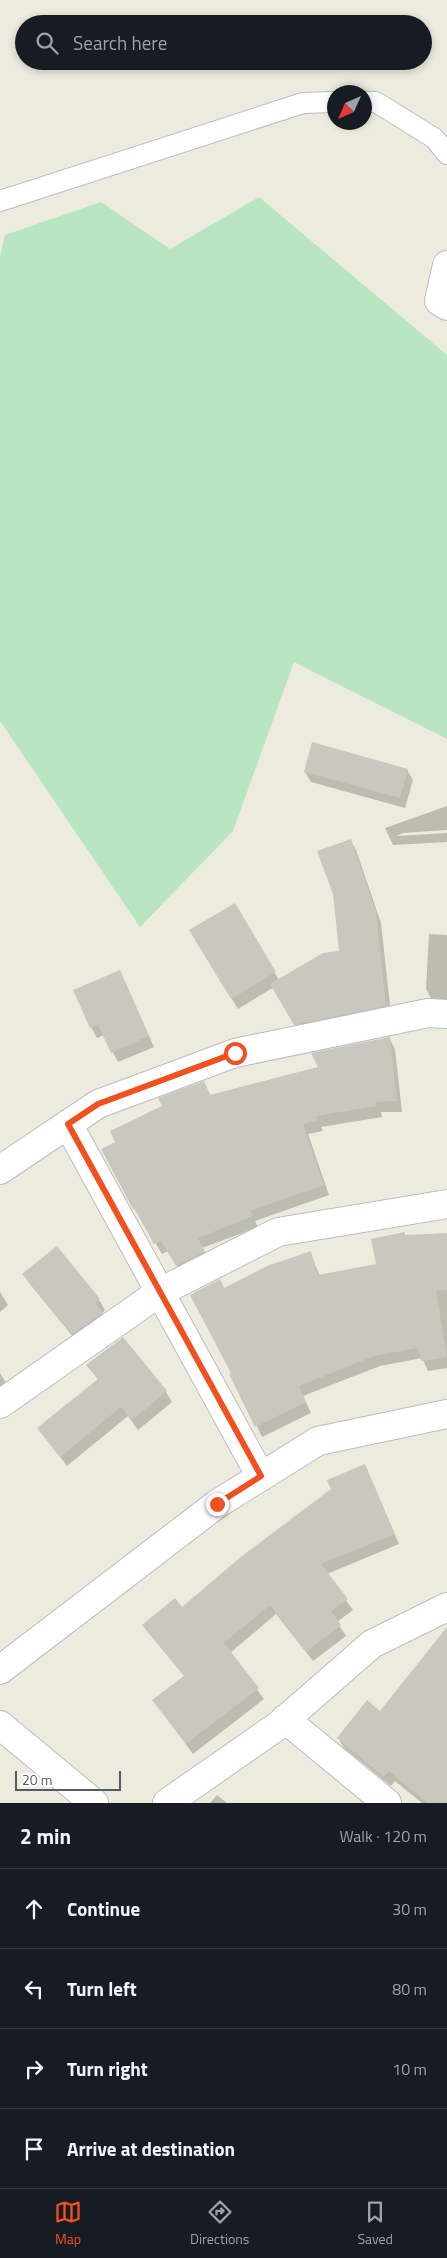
<!DOCTYPE html>
<meta charset="utf-8">
<style>
body{margin:0;font-family:"Titillium Web",sans-serif;background:#242831;color:#f1f3f6}
.compass{position:absolute;left:327px;top:85px;width:45px;height:45px;border-radius:50%;background:#171b24;box-shadow:0 2px 8px #0003;rotate:225deg}
.scale{position:absolute;left:15px;bottom:12px;width:106px;box-sizing:border-box;padding-left:5px;border:2px solid #585a61;border-top:0;font-size:14px;line-height:18px;white-space:nowrap;color:#585a61;-webkit-text-stroke:4px #fff;paint-order:stroke}
.stop{position:absolute;width:15px;height:15px;margin:-11px;border:4px solid #f1501f;border-radius:50%;background:#fff}
.stop.end{background:#f1501f;border-color:#fff;box-shadow:0 1px 5px #0008}
.list{margin:0;padding:0;list-style:none}
h2{display:flex;justify-content:space-between;align-items:center;height:65px;margin:0;padding:0 20px;font-size:21px}
h2 small{font-size:16px;font-weight:400;color:#9ea1a6}
.list li{display:grid;grid-template-columns:32px 1fr auto;gap:15px;align-items:center;box-sizing:border-box;height:80px;padding:0 20px;border-top:1px solid #363941}
.list b{display:block;font-size:19px;white-space:nowrap}
.list em{font-size:16px;font-style:normal;color:#9ea1a6}
.icon{flex:none;width:28px;height:28px;fill:none;stroke:currentColor;stroke-width:2;stroke-linecap:round;stroke-linejoin:round}
.map{position:relative;flex:none;width:447px;height:1803px;overflow:hidden}
.search{position:absolute;background:#171b24;box-shadow:0 2px 8px #0003;left:15px;right:15px;top:15px;height:55px;display:flex;align-items:center;gap:12px;box-sizing:border-box;padding:0 18px;border-radius:28px;color:#9ea1a6;font-size:19px}
.sheet{height:385px;background:#171b24}
nav{display:flex;justify-content:space-around;align-items:center;box-sizing:border-box;height:70px;border-top:1px solid #363941;background:#171b24;font-size:14px;color:#9ea1a6}
nav a{display:grid;justify-items:center;gap:2px}
nav .on{color:#f1501f}
.map>svg:first-child{display:block}
.green{fill:#b9e6c0}
.shadow{fill:#0003}
.building{fill:#c9c7be}
.lines{fill:none;stroke-linecap:round;stroke-linejoin:round}
.service-casing{stroke:#bcbdc4;stroke-width:22}
.minor-casing{stroke:#bcbdc4;stroke-width:30}
.service{stroke:#fff;stroke-width:20}
.minor{stroke:#fff;stroke-width:28}
.route{stroke:#f1501f;stroke-width:6}
</style>
<div class="map">
<svg width="447" height="1803" viewBox="0 0 447 1803">
<rect width="100%" height="100%" fill="#ecebde"/>
<path class="green" d="M 259,197 L 447,355 L 447,739 L 294,662 L 233,831 L 140,927 L 0,721 L 0,256 L 5,235 L 101,202 L 170,249 Z"/>
<g class="shadow">
<path d="M 407,770 L 413,780 L 405,808 L 311,782 L 305,772 Z"/>
<path d="M 447,806 L 447,830 L 403,833 L 397,836 L 447,833 L 447,842 L 393,845 L 385,828 Z"/>
<path d="M 351,841 L 356,850 L 381,923 L 391,1015 L 301,1034 L 274,987 L 238,1009 L 191,930 L 234,905 L 279,980 L 340,953 Z"/>
<path d="M 429,934 L 447,935 L 447,1001 L 432,1000 L 426,989 Z"/>
<path d="M 125,982 L 154,1047 L 118,1062 L 104,1035 L 97,1038 L 91,1027 Z"/>
<path d="M 389,1038 L 395,1049 L 402,1112 L 381,1112 L 382,1117 L 321,1127 L 323,1131 L 308,1134 L 329,1195 L 255,1221 L 258,1227 L 202,1248 L 210,1262 L 183,1276 L 168,1251 L 162,1254 L 116,1176 L 117,1143 L 163,1107 L 204,1083 L 211,1096 L 320,1068 Z"/>
<path d="M 447,1234 L 447,1368 L 428,1371 L 422,1358 L 380,1366 L 303,1396 L 311,1413 L 262,1437 L 233,1374 L 224,1289 L 310,1253 L 320,1276 L 377,1265 L 405,1236 Z"/>
<path d="M 56,1247 L 99,1300 L 105,1310 L 102,1313 L 108,1324 L 79,1344 L 30,1284 L 24,1274 Z"/>
<path d="M 0,1292 L 8,1305 L 0,1312 Z"/>
<path d="M 123,1339 L 166,1392 L 172,1402 L 138,1430 L 128,1416 L 67,1466 L 39,1429 L 98,1380 L 88,1365 Z"/>
<path d="M 0,1373 L 6,1383 L 0,1389 Z"/>
<path d="M 364,1466 L 399,1544 L 327,1574 L 353,1610 L 337,1622 L 346,1636 L 313,1661 L 276,1614 L 230,1653 L 264,1699 L 193,1754 L 154,1701 L 189,1680 L 150,1633 L 148,1633 L 143,1625 L 182,1609 Z"/>
<path d="M 447,1661 L 447,1803 L 422,1803 L 395,1781 L 391,1786 L 344,1748 L 338,1738 L 381,1713 Z"/>
<path d="M 217,1795 L 227,1803 L 210,1803 Z"/>
</g>
<g class="building">
<path d="M 312,742 L 408,769 L 400,798 L 304,772 Z"/>
<path d="M 351,839 L 376,912 L 386,1006 L 294,1025 L 270,984 L 323,953 L 339,951 L 333,894 L 317,851 Z"/>
<path d="M 235,903 L 276,972 L 231,999 L 189,930 Z"/>
<path d="M 120,970 L 149,1036 L 111,1053 L 98,1025 L 90,1028 L 73,990 Z"/>
<path d="M 390,1037 L 397,1101 L 376,1102 L 377,1106 L 316,1116 L 317,1120 L 303,1124 L 324,1185 L 250,1211 L 253,1216 L 198,1238 L 205,1252 L 176,1266 L 161,1241 L 154,1244 L 134,1208 L 133,1209 L 101,1149 L 115,1142 L 110,1131 L 162,1106 L 158,1098 L 204,1081 L 210,1095 L 318,1067 L 311,1053 Z"/>
<path d="M 405,1232 L 405,1235 L 447,1233 L 447,1290 L 436,1291 L 447,1357 L 421,1361 L 418,1348 L 374,1356 L 299,1386 L 306,1402 L 255,1427 L 229,1374 L 231,1373 L 190,1295 L 220,1279 L 224,1288 L 267,1266 L 311,1251 L 318,1275 L 376,1264 L 371,1239 Z"/>
<path d="M 57,1246 L 100,1299 L 95,1303 L 103,1313 L 72,1334 L 22,1274 Z"/>
<path d="M 123,1337 L 167,1391 L 132,1420 L 121,1407 L 60,1457 L 37,1428 L 98,1379 L 86,1365 Z"/>
<path d="M 365,1464 L 395,1534 L 321,1564 L 348,1599 L 331,1611 L 341,1625 L 306,1652 L 270,1605 L 224,1643 L 259,1688 L 186,1744 L 152,1700 L 184,1676 L 142,1625 L 175,1598 L 182,1607 L 242,1556 L 331,1489 L 327,1480 Z"/>
<path d="M 447,1627 L 447,1803 L 427,1803 L 389,1771 L 384,1777 L 337,1738 L 367,1700 L 380,1711 Z"/>
</g>
<g class="lines">
<g class="service-casing">
<g id="service">
<path d="M 364,102 L 376,102 L 434,138 L 447,154"/>
<path d="M 0,201 L 303,103 L 334,102"/>
</g>
</g>
<g class="minor-casing">
<g id="minor">
<path d="M 447,265 L 439,301 L 447,306"/>
<path d="M 68,1124 L 261,1477"/>
<path d="M 0,1170 L 98,1104 L 235,1053 L 428,1013 L 447,1014"/>
<path d="M 0,1404 L 160,1292 L 278,1232 L 447,1204"/>
<path d="M 0,1670 L 217,1504 L 318,1441 L 447,1414"/>
<path d="M 285,1719 L 387,1803"/>
<path d="M 0,1725 L 94,1803"/>
<path d="M 167,1803 L 279,1725 L 372,1644 L 447,1607"/>
</g>
</g>
<use href="#service" class="service"/>
<use href="#minor" class="minor"/>
</g>
<g class="lines">
<path class="route" d="M 217,1504 L 261,1476 L 68,1124 L 98,1104 L 235,1053"/>
</g>
</svg>
<svg class="compass" viewBox="-18 -18 36 36"><path d="M0-13l5 13h-10z" fill="#e53935"/><path d="M0 13l5-13h-10z" fill="#9ea1a6"/></svg>
<div class="scale">20 m</div>
<div class="stop" style="left:235px;top:1053px"></div>
<div class="stop end" style="left:217px;top:1504px"></div>
<div class="search"><svg class="icon" aria-label="search" viewBox="0 0 24 24"><circle cx="10" cy="10" r="6"/><path d="M15 15l6 6"/></svg>Search here</div>
</div>
<section class="sheet">
<h2>2 min<small>Walk · 120 m</small></h2>
<ul class="list">
<li><svg class="icon" aria-label="ahead" viewBox="0 0 24 24"><path d="M12 20V5M6 11l6-6 6 6"/></svg><div><b>Continue</b></div><em>30 m</em></li>
<li><svg class="icon" aria-label="left" viewBox="0 0 24 24"><path d="M17 20v-9H6M10 6l-5 5 5 5"/></svg><div><b>Turn left</b></div><em>80 m</em></li>
<li><svg class="icon" aria-label="right" viewBox="0 0 24 24"><path d="M7 20v-9h11M14 6l5 5-5 5"/></svg><div><b>Turn right</b></div><em>10 m</em></li>
<li><svg class="icon" aria-label="arrive" viewBox="0 0 24 24"><path d="M6 21V4h12l-3 4 3 4H6"/></svg><div><b>Arrive at destination</b></div></li>
</ul>
</section>
<nav>
<a class="on"><svg class="icon" aria-label="map" viewBox="0 0 24 24"><path d="M3 6l6-2 6 2 6-2v14l-6 2-6-2-6 2zM9 4v14M15 6v14"/></svg>Map</a>
<a><svg class="icon" aria-label="directions" viewBox="0 0 24 24"><path d="M12 3l9 9-9 9-9-9zM9 14v-3h6M13 9l2 2-2 2"/></svg>Directions</a>
<a><svg class="icon" aria-label="saved" viewBox="0 0 24 24"><path d="M7 4h10v16l-5-4-5 4z"/></svg>Saved</a>
</nav>
